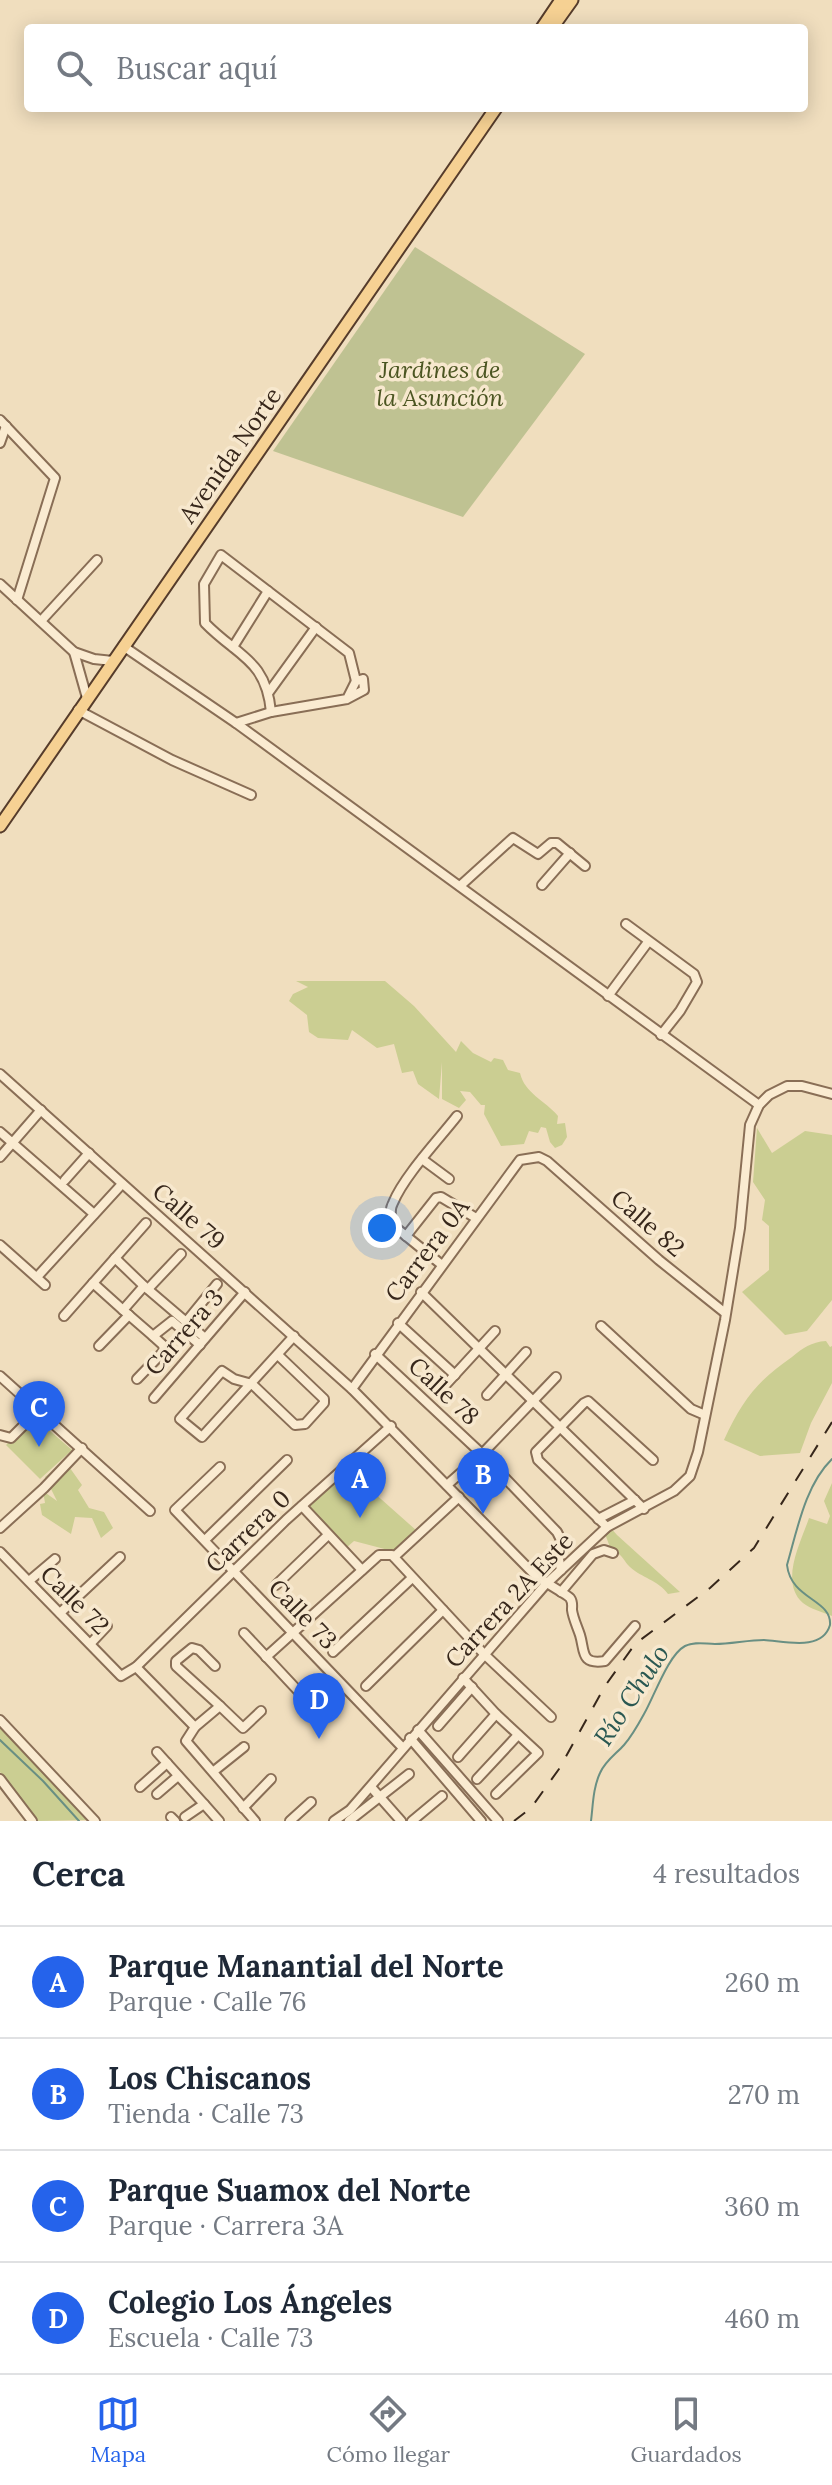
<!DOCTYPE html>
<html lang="es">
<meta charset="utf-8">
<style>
body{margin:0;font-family:Lora,serif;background:#f6f6f7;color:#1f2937}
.you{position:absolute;left:382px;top:1228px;width:28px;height:28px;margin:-20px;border:6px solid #fff;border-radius:50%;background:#1a73e8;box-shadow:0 0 0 12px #1a73e833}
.badge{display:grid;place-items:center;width:52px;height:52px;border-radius:50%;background:#2563eb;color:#fff;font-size:26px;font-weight:700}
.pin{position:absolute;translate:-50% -66px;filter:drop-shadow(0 2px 4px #0008)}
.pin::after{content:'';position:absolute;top:42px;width:28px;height:24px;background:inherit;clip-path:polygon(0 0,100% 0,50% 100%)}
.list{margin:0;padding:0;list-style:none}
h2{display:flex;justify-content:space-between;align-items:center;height:104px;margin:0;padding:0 32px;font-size:34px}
h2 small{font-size:26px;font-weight:400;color:#747a83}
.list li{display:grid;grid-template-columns:52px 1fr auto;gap:24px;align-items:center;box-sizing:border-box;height:112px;padding:0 32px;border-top:2px solid #e0e1e3}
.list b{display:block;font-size:30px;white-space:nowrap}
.list p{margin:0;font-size:26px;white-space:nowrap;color:#747a83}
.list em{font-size:26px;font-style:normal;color:#747a83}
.icon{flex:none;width:44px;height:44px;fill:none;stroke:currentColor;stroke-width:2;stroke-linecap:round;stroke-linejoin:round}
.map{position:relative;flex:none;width:832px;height:1821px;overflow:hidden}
.search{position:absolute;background:#fff;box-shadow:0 4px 20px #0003;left:24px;right:24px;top:24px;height:88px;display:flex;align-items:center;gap:20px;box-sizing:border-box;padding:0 28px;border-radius:8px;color:#747a83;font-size:30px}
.sheet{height:552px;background:#fff}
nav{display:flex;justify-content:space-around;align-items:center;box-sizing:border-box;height:112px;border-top:2px solid #e0e1e3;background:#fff;font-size:22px;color:#747a83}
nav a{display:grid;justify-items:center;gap:4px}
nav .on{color:#2563eb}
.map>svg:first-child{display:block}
.green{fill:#cbce92}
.cemetery{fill:#bfc292}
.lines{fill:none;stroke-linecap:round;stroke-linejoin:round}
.stream{stroke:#698f83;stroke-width:2}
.minor-casing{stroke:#896e56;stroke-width:12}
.major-casing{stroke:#563c2b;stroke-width:15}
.minor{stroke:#faebd1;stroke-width:8}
.major{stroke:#f6d193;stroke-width:11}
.rail{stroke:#37271b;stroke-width:2;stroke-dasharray:14 14;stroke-linecap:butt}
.labels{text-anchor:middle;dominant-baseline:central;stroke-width:7;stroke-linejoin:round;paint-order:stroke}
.park-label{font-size:24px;font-style:italic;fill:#4b5521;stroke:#f7e8ce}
.street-label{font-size:24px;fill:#37271b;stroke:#f7e8ce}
.water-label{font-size:26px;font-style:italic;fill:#2a5852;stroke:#f7e8ce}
</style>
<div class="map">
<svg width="832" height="1821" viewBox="0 0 832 1821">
<rect width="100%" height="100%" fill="#f0debe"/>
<g class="green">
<path d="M 296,981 L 385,981 L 414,1006 L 456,1052 L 461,1041 L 473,1053 L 491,1062 L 494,1058 L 503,1060 L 508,1070 L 520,1073 C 525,1094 545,1100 558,1116 L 557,1124 L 565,1123 L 567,1137 L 562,1145 L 555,1148 L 550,1142 L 546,1128 L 541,1127 L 538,1133 L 529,1131 L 524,1144 L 501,1146 L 484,1114 L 485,1105 L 481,1105 L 470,1092 L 460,1091 L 466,1100 L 459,1108 L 442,1099 L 442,1062 L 439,1099 L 418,1084 L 413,1071 L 402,1073 L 394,1044 L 377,1048 L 352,1030 L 348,1040 L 318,1038 L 309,1032 L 307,1015 L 289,1001 L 293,994 L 308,987 Z"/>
<path d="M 757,1128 L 772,1153 L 805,1131 L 832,1135 L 832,1300 L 807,1331 L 785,1335 L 742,1292 L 769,1270 L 769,1226 L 762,1220 L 765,1200 L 753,1182 Z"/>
<path d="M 826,1341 L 830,1347 L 832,1346 L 832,1383 L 811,1423 L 800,1453 L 760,1456 L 724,1440 C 742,1401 757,1381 792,1357 C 803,1348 811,1342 826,1341 Z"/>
<path d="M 35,1418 L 72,1450 L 40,1479 L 6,1445 Z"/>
<path d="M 65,1461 L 82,1485 L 78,1490 L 89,1508 L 104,1512 L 113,1528 L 101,1538 L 92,1518 L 75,1517 L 71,1534 L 42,1515 L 40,1504 L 45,1503 L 43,1491 L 57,1501 L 45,1477 Z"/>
<path d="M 346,1468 L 417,1531 L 396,1552 L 354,1541 L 346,1548 L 306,1506 Z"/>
<path d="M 832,1483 L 832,1616 C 823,1612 810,1609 803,1603 C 779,1582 801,1542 809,1518 L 827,1524 L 830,1516 L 824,1501 Z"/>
<path d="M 609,1526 L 617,1535 L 680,1592 L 668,1594 C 658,1580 642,1578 630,1567 C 622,1559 624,1555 611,1550 L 604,1531 Z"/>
<path d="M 0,1723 L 87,1820 L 37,1821 L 0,1772 Z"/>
</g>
<path class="cemetery" d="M 415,247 L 585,354 L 463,517 L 273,451 Z"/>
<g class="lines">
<g class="stream">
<path d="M 0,1740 L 43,1781 L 79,1821"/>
<path d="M 591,1821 C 593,1805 593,1788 600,1773 C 605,1761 616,1754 624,1745 C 632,1736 638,1725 644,1714 C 654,1697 668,1655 685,1646 C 695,1641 705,1644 715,1644 C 731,1644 748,1640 764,1640 C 784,1641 822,1652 830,1625 C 832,1599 791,1600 787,1565 C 797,1531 805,1485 832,1459"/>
</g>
<g class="minor-casing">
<g id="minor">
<path d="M 0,420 L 55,478 L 17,600"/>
<path d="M 0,443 L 6,426"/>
<path d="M 0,584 L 74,652 L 94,659 L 113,661"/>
<path d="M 41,621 L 97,560"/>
<path d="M 123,646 L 236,723 L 759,1105"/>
<path d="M 233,647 L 268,591"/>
<path d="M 74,652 L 87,698"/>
<path d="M 269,692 L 316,627"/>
<path d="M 78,710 L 172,760 L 251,795"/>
<path d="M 271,712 C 266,659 238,657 205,623 L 204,584 L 221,555 L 349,653 L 356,681"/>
<path d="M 236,723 L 271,712 L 347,699 L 364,690 L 363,679 L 356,681 L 347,699"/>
<path d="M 542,885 L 570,853"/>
<path d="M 460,886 L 513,838 L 538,854 L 551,843 L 557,843 L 585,866"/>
<path d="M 626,924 L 694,974 L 697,982 L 680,1011 L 661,1035"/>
<path d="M 608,996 L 648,942"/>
<path d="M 0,1074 L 352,1389 L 533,1573 C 541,1581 567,1594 570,1598 C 573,1602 572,1605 572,1610 C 573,1618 577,1626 580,1635 C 585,1651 580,1665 605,1661 L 635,1626"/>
<path d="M 0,1132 L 94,1214"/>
<path d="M 0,1157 L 41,1110"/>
<path d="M 422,1159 L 449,1179"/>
<path d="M 65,1180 L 89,1153"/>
<path d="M 406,1236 L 436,1198 L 441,1197 L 476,1218"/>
<path d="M 0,1245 L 45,1285"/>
<path d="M 115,1258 L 144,1286"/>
<path d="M 442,1265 L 395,1227 C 391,1220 389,1210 393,1203 C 404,1176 439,1139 457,1116"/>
<path d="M 37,1277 L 122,1184"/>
<path d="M 93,1283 L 123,1310"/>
<path d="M 148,1289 L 181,1254"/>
<path d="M 421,1292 L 644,1509"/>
<path d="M 64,1316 L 146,1223"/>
<path d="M 186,1322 L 217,1284"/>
<path d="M 398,1323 L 455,1375"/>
<path d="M 601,1326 L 691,1409 L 705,1415"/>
<path d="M 200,1345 L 172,1321 L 153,1336 L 123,1310 L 144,1286 L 205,1338"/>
<path d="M 99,1346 L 129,1315"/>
<path d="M 375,1354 L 482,1454 L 557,1532 L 562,1542 L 558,1554 L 561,1570"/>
<path d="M 278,1355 L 324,1399 L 324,1403 L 305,1424 L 295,1425 L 252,1384 L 234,1379 L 222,1371 L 180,1419 L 202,1437 L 294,1336"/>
<path d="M 0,1376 L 150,1511"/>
<path d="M 137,1379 L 164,1351 L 163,1345 L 153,1336"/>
<path d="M 352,1389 L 520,1160 L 539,1157 L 547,1161 L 659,1260 L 724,1312"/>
<path d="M 439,1392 L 495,1331"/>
<path d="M 487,1395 L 526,1352"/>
<path d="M 154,1398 L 245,1292"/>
<path d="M 0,1435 L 11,1438 L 38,1411"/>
<path d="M 220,1467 L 175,1510 L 402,1747"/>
<path d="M 447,1485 L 482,1454 L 556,1377"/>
<path d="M 302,1506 L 362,1570"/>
<path d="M 598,1519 L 635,1500"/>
<path d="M 607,1527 L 538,1460 L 536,1452 L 584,1403 L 588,1401 L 653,1460"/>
<path d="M 0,1528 L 44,1488 L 82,1448"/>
<path d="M 205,1540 L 287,1460"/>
<path d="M 0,1552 L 121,1676 L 136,1667 L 286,1520 L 391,1426"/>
<path d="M 394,1557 L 459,1497"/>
<path d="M 29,1581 L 55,1559"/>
<path d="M 276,1585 L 328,1535"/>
<path d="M 561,1592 L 593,1554 L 604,1550 L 613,1553"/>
<path d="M 60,1613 L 120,1557"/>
<path d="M 244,1633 L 301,1694"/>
<path d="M 91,1643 L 107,1626"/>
<path d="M 333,1652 L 412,1578"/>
<path d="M 266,1657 L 379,1555 L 392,1555 L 484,1654 L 551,1717"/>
<path d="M 215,1666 L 199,1650 L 192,1648 L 176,1661 L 176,1666 L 220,1706 L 195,1727 L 186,1741 L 255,1821"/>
<path d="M 136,1667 L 195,1727"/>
<path d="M 463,1678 L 496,1714 L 538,1753 L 496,1794"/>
<path d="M 366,1686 L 443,1610"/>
<path d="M 220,1706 L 243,1728 L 261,1711"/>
<path d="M 0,1720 L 95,1821"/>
<path d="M 438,1726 L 472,1687"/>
<path d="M 418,1730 L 498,1821"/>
<path d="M 410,1738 L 481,1821"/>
<path d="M 157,1752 L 204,1804"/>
<path d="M 458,1757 L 496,1714"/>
<path d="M 214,1771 L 244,1747"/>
<path d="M 0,1779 L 32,1821"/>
<path d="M 477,1779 L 518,1735"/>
<path d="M 140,1787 L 167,1763"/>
<path d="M 371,1787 L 401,1821"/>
<path d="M 157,1794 L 178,1776"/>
<path d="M 243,1808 L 271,1779"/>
<path d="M 171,1817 L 175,1821"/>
<path d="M 185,1817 L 204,1804 L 219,1821"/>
<path d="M 290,1821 L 311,1802"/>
<path d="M 334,1821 L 350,1810 L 545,1585 L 607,1527 L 674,1491 L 690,1476 L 698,1452 L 725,1320 L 740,1228 L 750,1125 L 759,1105 L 769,1095 L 787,1086 L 802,1086 L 832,1094"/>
<path d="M 349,1821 L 409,1774"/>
<path d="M 412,1821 L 442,1796"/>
</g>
</g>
<g class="major-casing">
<g id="major">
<path d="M 542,28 L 561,0"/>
<path d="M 552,28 L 572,0"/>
<path d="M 0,826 L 496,108"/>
</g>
</g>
<use href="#minor" class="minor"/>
<use href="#major" class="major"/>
<path class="rail" d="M 514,1821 L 531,1808 L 559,1769 L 605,1686 L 635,1644 L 710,1588 L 754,1548 L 832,1422"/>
</g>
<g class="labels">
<g class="park-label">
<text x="440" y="369">Jardines de<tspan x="440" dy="28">la Asunción</tspan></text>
</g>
<g class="street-label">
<text transform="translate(230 455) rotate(-55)">Avenida Norte</text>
<text transform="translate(189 1216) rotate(41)">Calle 79</text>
<text transform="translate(648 1223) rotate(41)">Calle 82</text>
<text transform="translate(427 1250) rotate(-53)">Carrera 0A</text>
<text transform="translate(184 1332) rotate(-49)">Carrera 3</text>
<text transform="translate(444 1391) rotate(43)">Calle 78</text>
<text transform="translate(248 1531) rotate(-44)">Carrera 0</text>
<text transform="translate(75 1600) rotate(45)">Calle 72</text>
<text transform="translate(509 1600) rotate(-47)">Carrera 2A Este</text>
<text transform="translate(303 1614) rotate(46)">Calle 73</text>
</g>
<g class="water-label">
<text transform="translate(631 1695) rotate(-57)">Río Chulo</text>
</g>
</g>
</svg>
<div class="you"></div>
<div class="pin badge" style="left:360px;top:1518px">A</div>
<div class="pin badge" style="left:483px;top:1514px">B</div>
<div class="pin badge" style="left:39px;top:1447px">C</div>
<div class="pin badge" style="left:319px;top:1739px">D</div>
<div class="search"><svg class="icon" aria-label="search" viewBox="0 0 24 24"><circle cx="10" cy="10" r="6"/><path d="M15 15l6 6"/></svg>Buscar aquí</div>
</div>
<section class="sheet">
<h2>Cerca<small>4 resultados</small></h2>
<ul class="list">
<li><span class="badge">A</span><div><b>Parque Manantial del Norte</b><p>Parque · Calle 76</p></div><em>260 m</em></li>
<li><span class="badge">B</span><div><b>Los Chiscanos</b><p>Tienda · Calle 73</p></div><em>270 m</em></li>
<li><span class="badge">C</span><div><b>Parque Suamox del Norte</b><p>Parque · Carrera 3A</p></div><em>360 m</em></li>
<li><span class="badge">D</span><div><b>Colegio Los Ángeles</b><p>Escuela · Calle 73</p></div><em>460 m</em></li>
</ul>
</section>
<nav>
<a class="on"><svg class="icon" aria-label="map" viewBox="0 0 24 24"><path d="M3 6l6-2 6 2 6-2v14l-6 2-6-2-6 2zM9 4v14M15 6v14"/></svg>Mapa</a>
<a><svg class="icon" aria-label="directions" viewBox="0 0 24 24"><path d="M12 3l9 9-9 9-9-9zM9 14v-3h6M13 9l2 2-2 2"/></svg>Cómo llegar</a>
<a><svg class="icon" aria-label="saved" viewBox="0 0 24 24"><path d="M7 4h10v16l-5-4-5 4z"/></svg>Guardados</a>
</nav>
